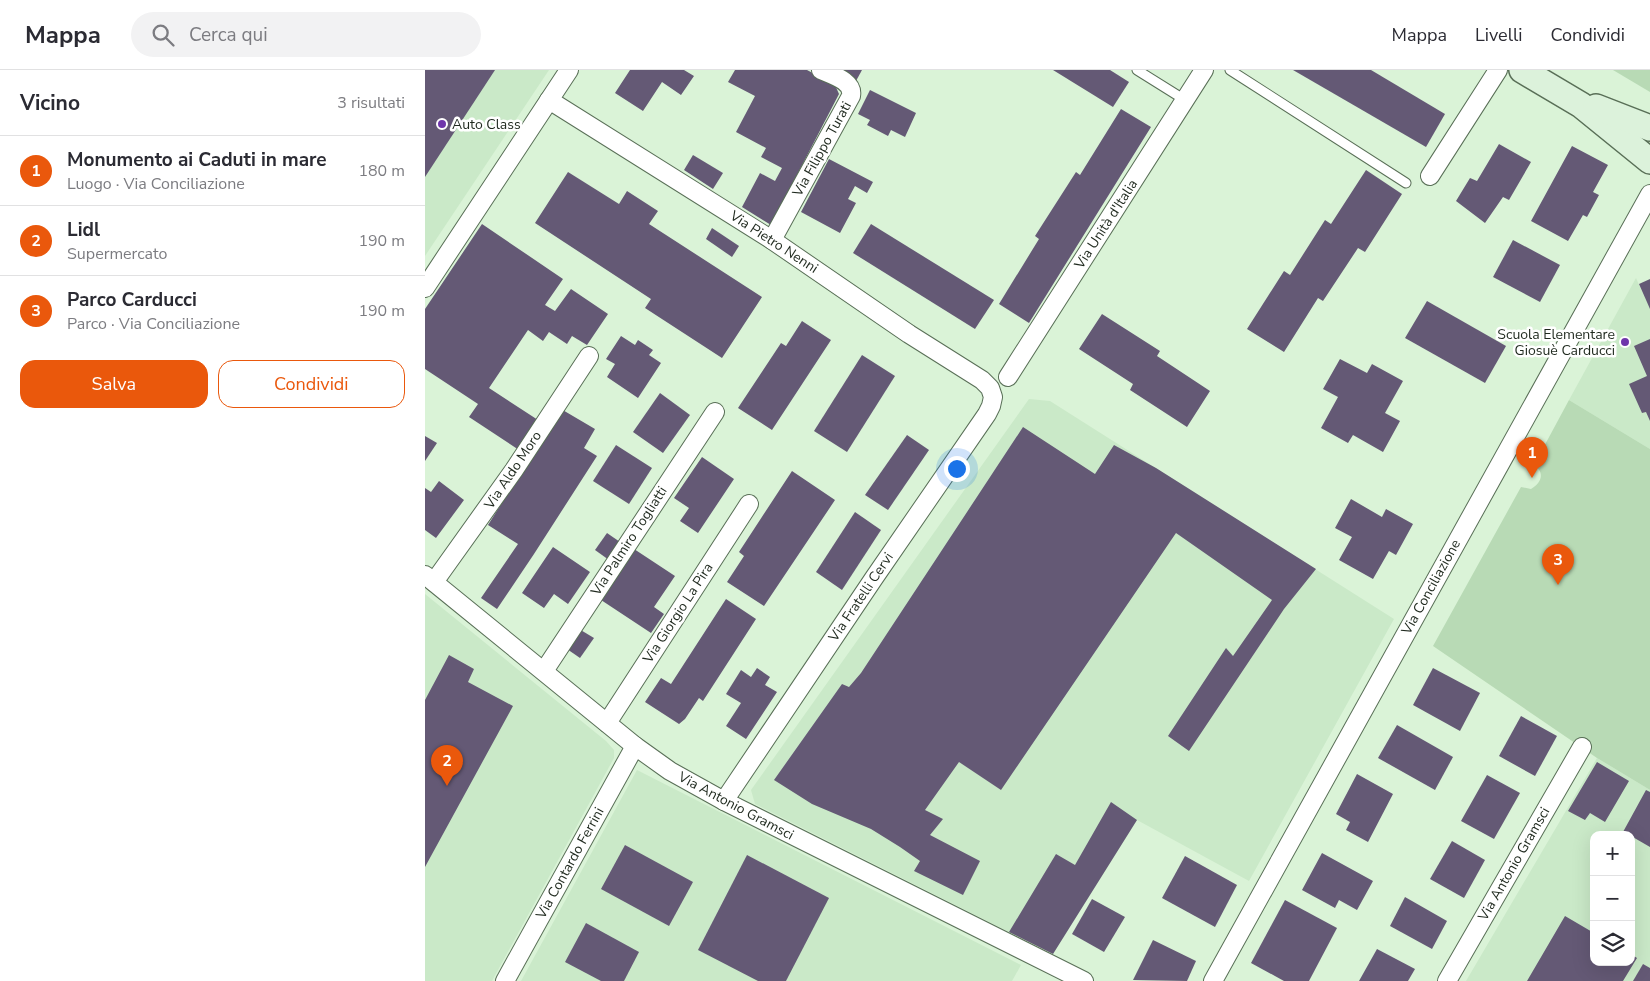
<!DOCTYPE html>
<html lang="it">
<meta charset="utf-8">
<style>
body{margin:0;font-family:"Nunito Sans",sans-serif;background:#f2f2f3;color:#2b2b33}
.controls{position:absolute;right:15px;bottom:15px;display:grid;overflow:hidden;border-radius:10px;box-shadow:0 5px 20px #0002}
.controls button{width:45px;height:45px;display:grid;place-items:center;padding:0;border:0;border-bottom:1px solid #e1e1e2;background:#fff;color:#2b2b33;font:25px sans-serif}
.you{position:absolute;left:531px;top:398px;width:18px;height:18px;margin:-12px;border:4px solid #fff;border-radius:50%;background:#1a73e8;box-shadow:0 0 0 8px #1a73e833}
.badge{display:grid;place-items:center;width:32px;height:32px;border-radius:50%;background:#ea580c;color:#fff;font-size:16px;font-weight:700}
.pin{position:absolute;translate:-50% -41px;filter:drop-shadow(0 1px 2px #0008)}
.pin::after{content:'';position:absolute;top:26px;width:18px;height:15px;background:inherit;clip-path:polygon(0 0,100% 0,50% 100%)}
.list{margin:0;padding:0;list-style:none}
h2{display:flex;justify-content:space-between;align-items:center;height:65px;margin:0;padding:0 20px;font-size:21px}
h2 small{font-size:16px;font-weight:400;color:#7c7c81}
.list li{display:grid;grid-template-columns:32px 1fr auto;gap:15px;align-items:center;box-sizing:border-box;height:70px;padding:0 20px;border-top:1px solid #e1e1e2}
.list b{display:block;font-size:19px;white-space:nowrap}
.list p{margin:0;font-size:16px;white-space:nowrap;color:#7c7c81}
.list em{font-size:16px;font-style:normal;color:#7c7c81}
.actions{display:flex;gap:10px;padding:15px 20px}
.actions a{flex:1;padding:11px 0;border:1px solid #ea580c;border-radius:15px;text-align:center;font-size:18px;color:#ea580c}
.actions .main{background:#ea580c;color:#fff}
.icon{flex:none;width:28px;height:28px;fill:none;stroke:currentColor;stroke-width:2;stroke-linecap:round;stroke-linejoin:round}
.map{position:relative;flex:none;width:1225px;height:911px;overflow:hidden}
header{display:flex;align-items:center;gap:30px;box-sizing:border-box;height:70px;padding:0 25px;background:#fff;border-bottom:1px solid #e1e1e2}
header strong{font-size:24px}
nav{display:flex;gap:28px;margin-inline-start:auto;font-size:18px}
.search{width:350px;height:45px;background:#f2f2f3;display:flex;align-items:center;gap:12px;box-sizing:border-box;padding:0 18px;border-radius:28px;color:#7c7c81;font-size:19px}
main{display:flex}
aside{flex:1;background:#fff}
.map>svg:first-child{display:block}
.built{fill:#cae9c8;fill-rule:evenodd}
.green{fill:#b8dab5}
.building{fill:#645975}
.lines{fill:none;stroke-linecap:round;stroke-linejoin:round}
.lane-casing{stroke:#596f57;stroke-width:11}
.street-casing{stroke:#596f57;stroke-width:20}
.secondary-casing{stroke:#596f57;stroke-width:28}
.lane{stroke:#fff;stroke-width:9}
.street{stroke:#fff;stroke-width:18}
.secondary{stroke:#dcf2db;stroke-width:25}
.poi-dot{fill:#6f35ab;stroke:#fff;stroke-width:2}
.labels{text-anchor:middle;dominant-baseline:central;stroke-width:5;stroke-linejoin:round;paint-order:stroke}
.poi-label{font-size:14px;fill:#1f291e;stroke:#fff;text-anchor:start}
.street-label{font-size:14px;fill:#1f291e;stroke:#fff}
</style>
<header>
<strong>Mappa</strong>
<div class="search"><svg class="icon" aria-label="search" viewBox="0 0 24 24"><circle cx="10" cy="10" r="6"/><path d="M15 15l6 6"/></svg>Cerca qui</div>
<nav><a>Mappa</a><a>Livelli</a><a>Condividi</a></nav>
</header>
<main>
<aside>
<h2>Vicino<small>3 risultati</small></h2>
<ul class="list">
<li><span class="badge">1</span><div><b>Monumento ai Caduti in mare</b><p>Luogo · Via Conciliazione</p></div><em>180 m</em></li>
<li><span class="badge">2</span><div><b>Lidl</b><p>Supermercato</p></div><em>190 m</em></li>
<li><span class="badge">3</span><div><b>Parco Carducci</b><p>Parco · Via Conciliazione</p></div><em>190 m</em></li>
</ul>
<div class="actions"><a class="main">Salva</a><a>Condividi</a></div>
</aside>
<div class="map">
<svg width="1225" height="911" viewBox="0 0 1225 911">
<rect width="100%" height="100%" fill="#daf3d7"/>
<g class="built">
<path d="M 0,0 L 124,0 L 0,186 Z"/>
<path d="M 1211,208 L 1219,226 L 1225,224 L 1225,379 L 1144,330 Z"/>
<path d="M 604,329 L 625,331 L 969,549 L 824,811 L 712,750 L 628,884 L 330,734 L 326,720 Z"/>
<path d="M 0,524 L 181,671 L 189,680 L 189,688 L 67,911 L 0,911 Z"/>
<path d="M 1172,688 L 1225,720 L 1225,911 L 1041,911 ZM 1169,765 L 1206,765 L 1206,892 L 1169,892 Z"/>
<path d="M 212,700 L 596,895 L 587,911 L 96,911 Z"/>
</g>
<g class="green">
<path d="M 1188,0 L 1225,0 L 1225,22 Z"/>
<path d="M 1144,330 L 1225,379 L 1225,720 L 1172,688 L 1008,576 L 1096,417 L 1106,419 C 1117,413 1120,402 1109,395 Z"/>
</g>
<g class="building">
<path d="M 0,0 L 70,0 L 0,107 Z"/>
<path d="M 205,0 L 259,0 L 269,6 L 256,25 L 237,12 L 218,41 L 190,23 Z"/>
<path d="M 310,0 L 382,0 L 410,15 L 414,24 L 346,155 L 317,137 L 335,103 L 350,111 L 357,98 L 336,87 L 341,78 L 311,62 L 330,26 L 303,12 Z"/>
<path d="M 408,0 L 437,0 L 431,11 Z"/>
<path d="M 628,0 L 685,0 L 704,12 L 688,37 Z"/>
<path d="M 868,0 L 946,0 L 1020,44 L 1001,77 Z"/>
<path d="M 445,20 L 491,43 L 480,67 L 466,60 L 463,66 L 442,55 L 445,50 L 433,44 Z"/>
<path d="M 696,39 L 726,57 L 604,253 L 574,234 L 614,169 L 610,166 L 651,102 L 655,105 Z"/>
<path d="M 1074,74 L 1106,92 L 1084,130 L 1078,127 L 1060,153 L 1031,131 L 1045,108 L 1052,111 Z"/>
<path d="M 1147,76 L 1183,95 L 1168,122 L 1174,125 L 1162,147 L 1158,145 L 1143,171 L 1106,151 Z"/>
<path d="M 268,85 L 298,103 L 288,119 L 259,100 Z"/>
<path d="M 404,89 L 448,112 L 442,123 L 430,116 L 423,129 L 431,133 L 415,163 L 376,142 Z"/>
<path d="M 941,100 L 977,124 L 940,182 L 933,178 L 898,231 L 893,228 L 859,282 L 822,259 L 859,201 L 865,205 L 900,150 L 906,154 Z"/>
<path d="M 143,102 L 194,134 L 202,121 L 233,141 L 224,154 L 337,227 L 297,288 L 220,238 L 226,229 L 110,153 Z"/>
<path d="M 57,154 L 138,209 L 120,235 L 130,241 L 146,219 L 183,244 L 162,275 L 147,266 L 142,274 L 124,262 L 118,271 L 103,260 L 64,318 L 113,350 L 94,380 L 44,347 L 53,334 L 0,299 L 0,239 Z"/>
<path d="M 446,154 L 569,230 L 550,259 L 428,183 Z"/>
<path d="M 287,158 L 314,176 L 307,187 L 281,169 Z"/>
<path d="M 1088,170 L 1135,195 L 1115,232 L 1068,207 Z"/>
<path d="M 1225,209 L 1225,239 L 1214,214 Z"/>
<path d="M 1002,231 L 1081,276 L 1060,313 L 980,268 Z"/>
<path d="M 677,244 L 735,281 L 732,286 L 785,321 L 762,357 L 705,320 L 708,314 L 654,279 Z"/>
<path d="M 377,251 L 406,270 L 347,360 L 313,338 L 356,273 L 361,276 Z"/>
<path d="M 196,266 L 210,275 L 213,270 L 228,280 L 224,285 L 236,293 L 213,328 L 182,307 L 190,294 L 181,289 Z"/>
<path d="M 1225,269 L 1225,351 L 1221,342 L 1217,343 L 1204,314 L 1222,306 L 1209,276 Z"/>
<path d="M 437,285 L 470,306 L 422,382 L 389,361 Z"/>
<path d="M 915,289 L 942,303 L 947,294 L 978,311 L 960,343 L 975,351 L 958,382 L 928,365 L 923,373 L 896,358 L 913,327 L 898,319 Z"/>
<path d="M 235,323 L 265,345 L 238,383 L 208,362 Z"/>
<path d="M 136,339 L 170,359 L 159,378 L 172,386 L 109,484 L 72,539 L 56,528 L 93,474 L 63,455 Z"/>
<path d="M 598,357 L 670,404 L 689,375 L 731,398 L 891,499 L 859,539 L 764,681 L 743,666 L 801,578 L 808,586 L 847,530 L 751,463 L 576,720 L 534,692 L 500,740 L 518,749 L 505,765 L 555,791 L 538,825 L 489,801 L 495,791 L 475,777 L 446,759 L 387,734 L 349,710 L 417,614 L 424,617 L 436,603 Z"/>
<path d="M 482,365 L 504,380 L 463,440 L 440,425 Z"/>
<path d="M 0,366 L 12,373 L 0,391 Z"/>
<path d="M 191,375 L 227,398 L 204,434 L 168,411 Z"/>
<path d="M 277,387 L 309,409 L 273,463 L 255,451 L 264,438 L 249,428 Z"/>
<path d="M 367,401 L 410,430 L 339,536 L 302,512 L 319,486 L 314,482 Z"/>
<path d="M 14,411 L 39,430 L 11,468 L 0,460 L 0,418 L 6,422 Z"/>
<path d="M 926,429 L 957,447 L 961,439 L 988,454 L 971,485 L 964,481 L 948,509 L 914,490 L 927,467 L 910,458 Z"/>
<path d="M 430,442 L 456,460 L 417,520 L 391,502 Z"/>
<path d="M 182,463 L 195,472 L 184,490 L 170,480 Z"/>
<path d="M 128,477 L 165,502 L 143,534 L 129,524 L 119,538 L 97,523 Z"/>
<path d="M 206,477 L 250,506 L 229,537 L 239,544 L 226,563 L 173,528 Z"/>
<path d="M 301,529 L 331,549 L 278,631 L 274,628 L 260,649 L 254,654 L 220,632 L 236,608 L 246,614 Z"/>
<path d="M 154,559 L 169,568 L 155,588 L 142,579 Z"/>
<path d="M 24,585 L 49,599 L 43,612 L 88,636 L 0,797 L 0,630 Z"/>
<path d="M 332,598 L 345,607 L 340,615 L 352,622 L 321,669 L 301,656 L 316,633 L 301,624 L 316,600 L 326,607 Z"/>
<path d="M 1008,598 L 1055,623 L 1035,661 L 988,635 Z"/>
<path d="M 1096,646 L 1132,666 L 1110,706 L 1074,686 Z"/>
<path d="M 972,655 L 1028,687 L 1010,720 L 953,688 Z"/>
<path d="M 1172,692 L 1204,711 L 1180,752 L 1165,743 L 1160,750 L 1143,741 Z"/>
<path d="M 932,704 L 968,724 L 943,772 L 921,760 L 925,752 L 911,744 Z"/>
<path d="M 1062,705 L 1095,723 L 1069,769 L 1036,751 Z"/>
<path d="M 1221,720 L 1225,722 L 1225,777 L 1206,766 L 1206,765 L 1198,762 Z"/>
<path d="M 686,732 L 712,750 L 628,884 L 584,862 L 631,784 L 650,795 Z"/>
<path d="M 1027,771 L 1060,790 L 1039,828 L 1005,809 Z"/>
<path d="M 200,775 L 268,812 L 244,856 L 176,819 Z"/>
<path d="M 897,783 L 948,811 L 932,840 L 914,830 L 910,838 L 877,820 Z"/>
<path d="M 322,785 L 404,828 L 361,911 L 333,911 L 273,880 Z"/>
<path d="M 760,786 L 812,815 L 790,857 L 737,828 Z"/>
<path d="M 980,827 L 1022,851 L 1007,879 L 965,856 Z"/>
<path d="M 667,829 L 700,847 L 679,882 L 647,864 Z"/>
<path d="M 860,830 L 912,858 L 884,911 L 859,911 L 826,893 Z"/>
<path d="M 1140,846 L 1169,863 L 1169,892 L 1206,892 L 1206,884 L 1212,888 L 1198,911 L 1102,911 Z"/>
<path d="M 161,853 L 214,882 L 199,911 L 176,911 L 140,892 Z"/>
<path d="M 728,870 L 771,891 L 762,911 L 708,910 Z"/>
<path d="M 952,879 L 990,899 L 983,911 L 934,911 Z"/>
<path d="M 1218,894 L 1225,898 L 1225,911 L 1208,911 Z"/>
</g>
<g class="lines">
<g class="lane-casing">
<g id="lane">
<path d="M 712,0 L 760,30"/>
<path d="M 805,0 L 981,113"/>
</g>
</g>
<g class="street-casing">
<g id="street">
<path d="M 124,30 L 347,170 L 484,264 L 557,310 L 565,318 L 568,327 L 566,336 L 562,344 L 449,508 L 299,731"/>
<path d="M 1005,106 L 1073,0"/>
<path d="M 347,170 L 426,26 C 429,11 407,5 396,0"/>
<path d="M 0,218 L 144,0"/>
<path d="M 583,307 L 779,0"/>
<path d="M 0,505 L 210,676 L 245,701 L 299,731 L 659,911"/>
<path d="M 9,512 L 89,400 L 164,286"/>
<path d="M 119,601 L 290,342"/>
<path d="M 182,653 L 324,434"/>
<path d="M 80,911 L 210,676"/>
<path d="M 788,911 L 1225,124"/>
<path d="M 1022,911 L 1157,677"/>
</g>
</g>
<g class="secondary-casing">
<g id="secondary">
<path d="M 1097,0 L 1156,35 L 1225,91"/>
<path d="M 1171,37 L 1225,58"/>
</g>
</g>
<use href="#lane" class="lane"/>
<use href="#street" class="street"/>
<use href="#secondary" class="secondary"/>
</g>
<g class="poi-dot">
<circle cx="17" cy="54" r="5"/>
<circle cx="1200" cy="272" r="5"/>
</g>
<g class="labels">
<g class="poi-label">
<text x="27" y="54">Auto Class</text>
<text x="1190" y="264" text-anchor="end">Scuola Elementare<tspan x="1190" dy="16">Giosuè Carducci</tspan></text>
</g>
<g class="street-label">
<text transform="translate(397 79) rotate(-61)">Via Filippo Turati</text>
<text transform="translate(681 154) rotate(-57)">Via Unità d'Italia</text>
<text transform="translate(349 172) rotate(33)">Via Pietro Nenni</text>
<text transform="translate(88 400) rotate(-56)">Via Aldo Moro</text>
<text transform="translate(204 471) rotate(-57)">Via Palmiro Togliatti</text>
<text transform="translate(1006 517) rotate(-61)">Via Conciliazione</text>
<text transform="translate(436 527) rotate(-56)">Via Fratelli Cervi</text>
<text transform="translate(253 543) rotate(-57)">Via Giorgio La Pira</text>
<text transform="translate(311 736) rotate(28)">Via Antonio Gramsci</text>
<text transform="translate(145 793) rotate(-61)">Via Contardo Ferrini</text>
<text transform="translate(1089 794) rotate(-60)">Via Antonio Gramsci</text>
</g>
</g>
</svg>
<div class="controls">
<button>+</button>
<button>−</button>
<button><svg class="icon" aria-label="layers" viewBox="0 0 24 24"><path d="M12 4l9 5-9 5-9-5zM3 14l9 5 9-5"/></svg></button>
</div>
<div class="you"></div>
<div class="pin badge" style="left:1107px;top:408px">1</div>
<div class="pin badge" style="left:22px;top:716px">2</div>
<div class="pin badge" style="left:1133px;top:515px">3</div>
</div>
</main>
